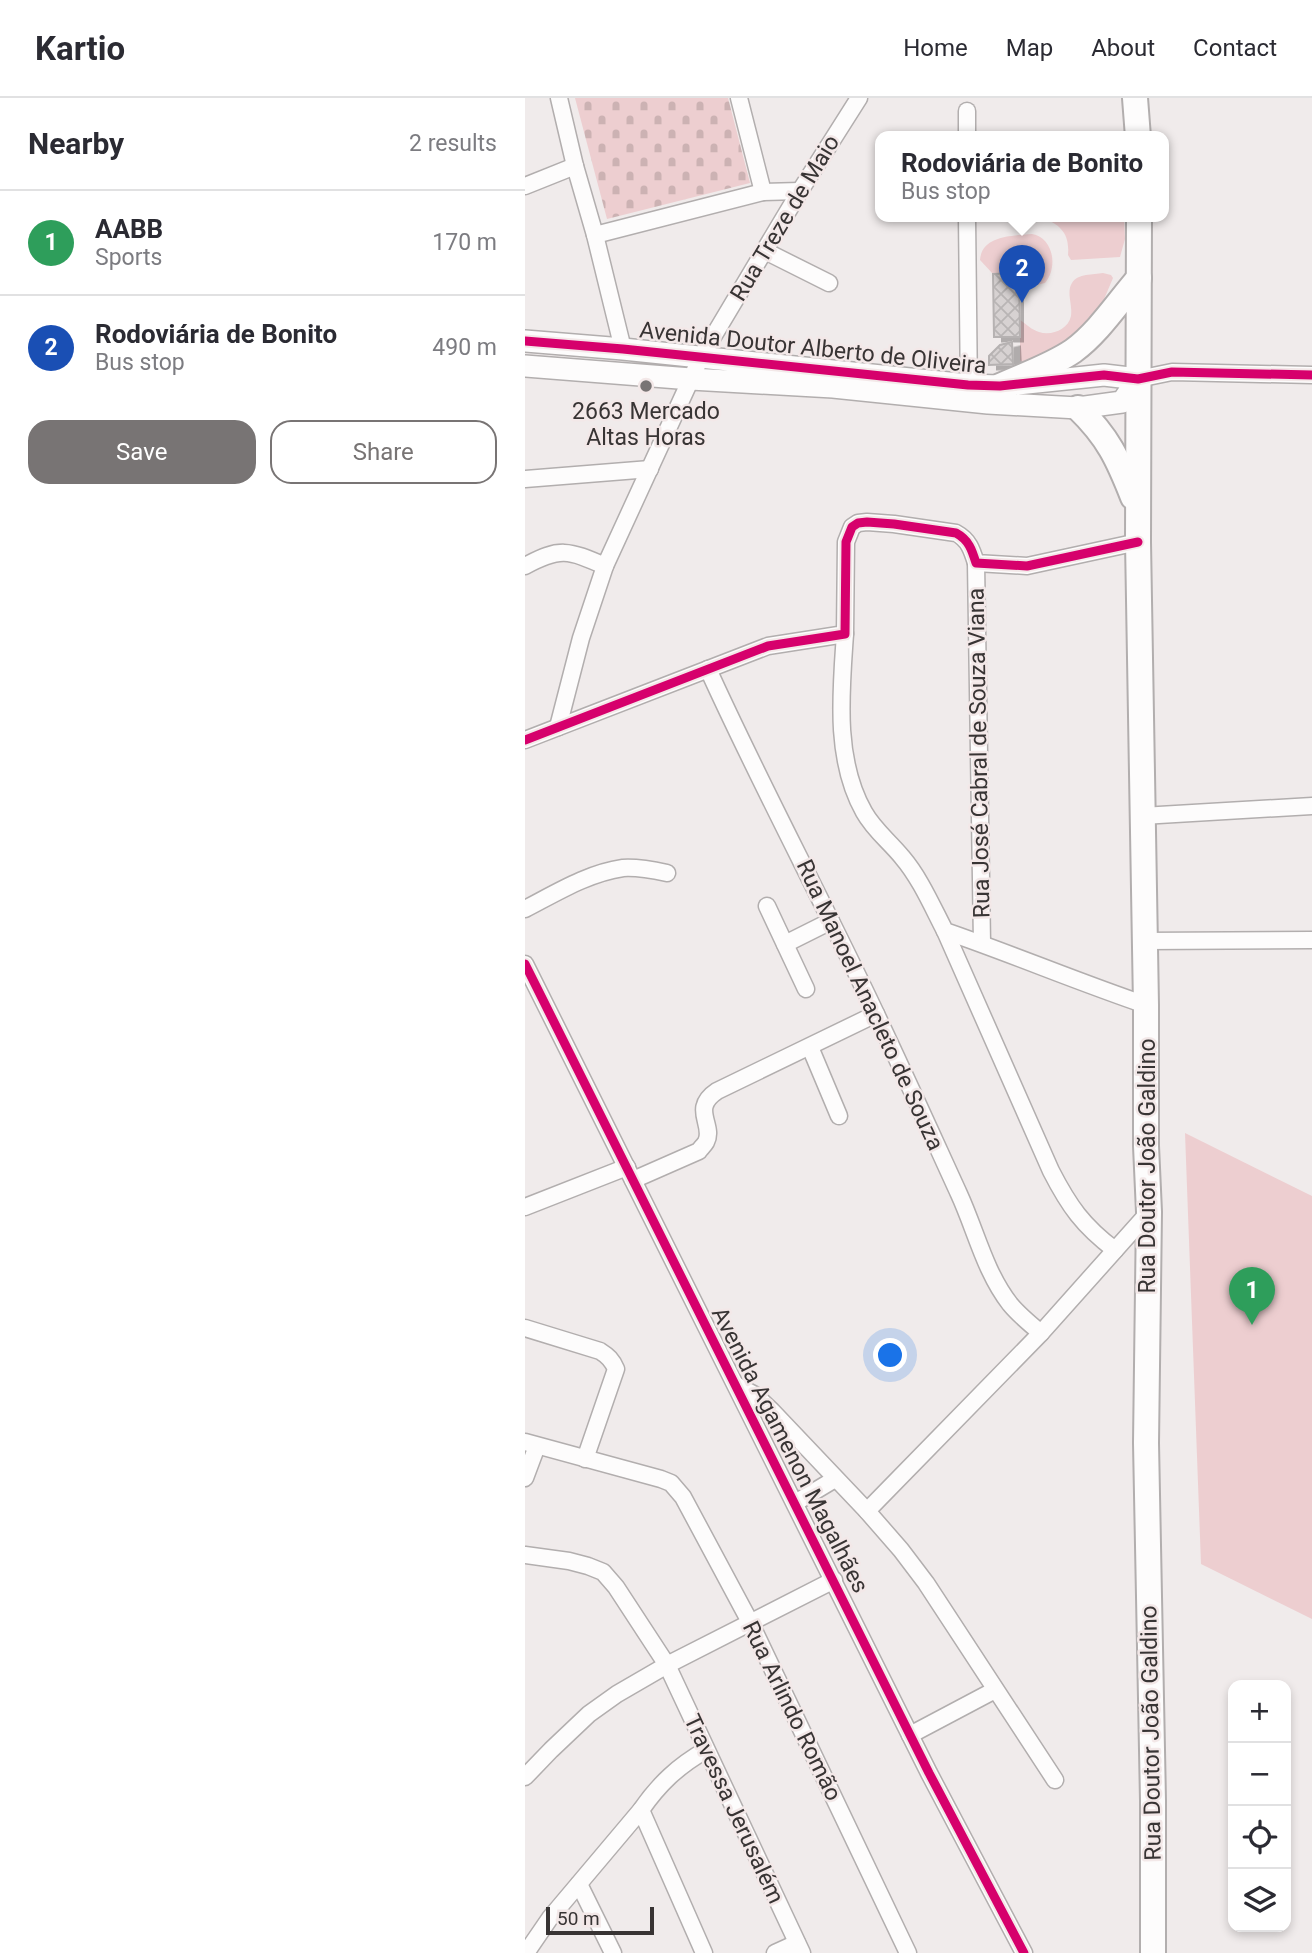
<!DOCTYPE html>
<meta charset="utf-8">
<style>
body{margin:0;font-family:Roboto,sans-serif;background:#f2f2f3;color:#2b2b33}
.controls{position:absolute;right:21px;bottom:21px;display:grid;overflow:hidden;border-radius:14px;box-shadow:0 4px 10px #0003}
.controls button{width:63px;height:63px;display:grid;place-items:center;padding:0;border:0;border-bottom:2px solid #e1e1e2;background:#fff;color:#2b2b33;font:35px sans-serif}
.scale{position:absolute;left:21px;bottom:18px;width:108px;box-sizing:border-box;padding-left:7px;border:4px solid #383434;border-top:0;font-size:19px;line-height:24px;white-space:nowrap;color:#383434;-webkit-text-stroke:5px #f3e8e8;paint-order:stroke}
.you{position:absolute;left:366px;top:1258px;width:24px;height:24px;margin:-18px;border:5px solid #fff;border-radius:50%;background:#1a73e8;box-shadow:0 0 0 10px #1a73e833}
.badge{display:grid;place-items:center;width:46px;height:46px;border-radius:50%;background:#787474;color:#fff;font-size:23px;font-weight:700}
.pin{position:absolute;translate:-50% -58px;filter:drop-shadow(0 2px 4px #0008)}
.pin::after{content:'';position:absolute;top:37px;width:24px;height:21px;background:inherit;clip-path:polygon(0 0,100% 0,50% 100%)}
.popup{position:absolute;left:350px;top:33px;width:294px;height:91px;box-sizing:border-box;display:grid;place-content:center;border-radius:14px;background:#fff;filter:drop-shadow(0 2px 5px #0005);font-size:23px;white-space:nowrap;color:#7c7c81}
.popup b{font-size:26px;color:#2b2b33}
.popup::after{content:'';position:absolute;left:50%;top:100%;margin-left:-14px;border:14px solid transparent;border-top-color:#fff}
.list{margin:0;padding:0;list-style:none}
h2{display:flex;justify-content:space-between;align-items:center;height:91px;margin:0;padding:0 28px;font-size:30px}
h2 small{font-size:23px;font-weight:400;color:#7c7c81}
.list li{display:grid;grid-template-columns:46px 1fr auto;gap:21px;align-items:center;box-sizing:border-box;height:105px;padding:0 28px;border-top:2px solid #e1e1e2}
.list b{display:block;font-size:26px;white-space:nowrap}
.list p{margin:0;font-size:23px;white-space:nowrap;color:#7c7c81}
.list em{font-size:23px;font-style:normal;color:#7c7c81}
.actions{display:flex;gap:14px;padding:21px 28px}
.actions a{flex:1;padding:16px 0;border:2px solid #787474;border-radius:21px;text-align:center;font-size:24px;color:#787474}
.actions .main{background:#787474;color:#fff}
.icon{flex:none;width:38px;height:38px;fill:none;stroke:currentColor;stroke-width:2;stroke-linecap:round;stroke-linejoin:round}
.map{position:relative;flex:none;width:787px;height:1855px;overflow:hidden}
header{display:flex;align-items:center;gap:42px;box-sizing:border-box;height:98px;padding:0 35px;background:#fff;border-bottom:2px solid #e1e1e2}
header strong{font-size:33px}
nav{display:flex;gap:38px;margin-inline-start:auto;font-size:24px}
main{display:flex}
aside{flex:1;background:#fff}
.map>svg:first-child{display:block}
.green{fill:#edced0}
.cemetery{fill:url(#cemetery-stones)}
.building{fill:url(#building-cross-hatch);stroke:#b6b2b2;stroke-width:2;filter:url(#shadow)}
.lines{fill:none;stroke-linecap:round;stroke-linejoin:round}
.street-casing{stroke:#b2aeae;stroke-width:19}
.secondary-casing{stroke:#b2aeae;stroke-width:24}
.primary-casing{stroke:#b2aeae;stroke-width:28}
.street{stroke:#fdfcfc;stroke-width:16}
.secondary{stroke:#fdfcfc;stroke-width:21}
.primary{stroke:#fdfcfc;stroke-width:24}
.cycleway-casing{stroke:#f3e8e8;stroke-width:13}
.cycleway{stroke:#d6006c;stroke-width:9}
.poi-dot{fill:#787474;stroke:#f3e8e8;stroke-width:2.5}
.labels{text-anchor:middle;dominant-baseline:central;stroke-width:5;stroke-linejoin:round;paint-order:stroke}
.street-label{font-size:23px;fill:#383434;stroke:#f3e8e8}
.poi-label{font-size:23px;fill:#383434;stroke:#f3e8e8}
</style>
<header>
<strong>Kartio</strong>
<nav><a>Home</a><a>Map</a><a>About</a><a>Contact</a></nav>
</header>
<main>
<aside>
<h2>Nearby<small>2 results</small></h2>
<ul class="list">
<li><span class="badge" style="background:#2e9e5b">1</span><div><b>AABB</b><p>Sports</p></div><em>170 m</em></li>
<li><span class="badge" style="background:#1a4fb4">2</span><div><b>Rodoviária de Bonito</b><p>Bus stop</p></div><em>490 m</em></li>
</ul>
<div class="actions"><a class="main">Save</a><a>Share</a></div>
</aside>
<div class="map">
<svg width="787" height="1855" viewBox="0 0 787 1855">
<defs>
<pattern id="cemetery-stones" width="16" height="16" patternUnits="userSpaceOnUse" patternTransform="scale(1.75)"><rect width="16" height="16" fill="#edced0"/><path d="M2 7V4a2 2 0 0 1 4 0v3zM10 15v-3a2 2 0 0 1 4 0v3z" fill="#ccb2b3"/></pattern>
<pattern id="building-cross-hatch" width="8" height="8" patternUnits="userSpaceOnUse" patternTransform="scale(1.75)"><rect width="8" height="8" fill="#d7d2d2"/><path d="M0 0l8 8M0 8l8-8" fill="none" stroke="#b9b5b5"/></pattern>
<filter id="shadow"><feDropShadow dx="8" dy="4.5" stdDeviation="0" flood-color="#0004"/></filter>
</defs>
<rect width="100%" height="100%" fill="#f0ebeb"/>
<g class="green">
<path d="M 515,119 L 599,119 L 600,141 L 595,159 L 546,162 L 543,157 C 545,135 535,126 515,119 Z"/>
<path d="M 507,136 C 529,140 533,170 520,185 C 510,188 503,188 494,183 L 494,175 L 468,176 L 455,162 C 457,137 487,138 507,136 Z"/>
<path d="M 578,175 L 586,177 L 588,180 L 577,206 L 554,237 L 502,269 L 495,262 L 495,222 C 501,226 507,232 514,234 C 526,238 543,232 546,218 C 548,208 541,194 547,185 C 553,175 568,177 578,175 Z"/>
<path d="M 660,1035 L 787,1098 L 787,1521 L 676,1466 Z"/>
</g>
<path class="cemetery" d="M 50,0 L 203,0 L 225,85 L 82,121 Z"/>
<g class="building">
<path d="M 494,175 L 495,239 L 469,239 L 468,176 Z"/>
<path d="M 487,244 L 488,266 L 464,267 L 464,258 L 475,247 Z"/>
</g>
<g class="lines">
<g class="street-casing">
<g id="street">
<path d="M 34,0 L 50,68 L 70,137 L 98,251"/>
<path d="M 214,0 L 238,94"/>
<path d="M 442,13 L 442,39"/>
<path d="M 0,88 L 50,68"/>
<path d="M 442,119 L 444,297"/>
<path d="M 70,137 L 238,94 L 275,93"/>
<path d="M 240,153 L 304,185"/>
<path d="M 613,281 L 647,274 L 787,277"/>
<path d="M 0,381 L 125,371"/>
<path d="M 451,465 L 457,845"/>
<path d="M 0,468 C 35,449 43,452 80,468"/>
<path d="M 320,536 C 316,594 309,661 339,714 C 349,732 364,743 377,759 C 395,780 407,808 420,833 C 487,856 553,884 621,907"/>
<path d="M 183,571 C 236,688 297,801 352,918 C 380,977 407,1037 434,1096 C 451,1133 460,1174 485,1206 C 494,1217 505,1226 516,1235"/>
<path d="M 33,629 L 56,540 L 80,468 L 176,259 L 275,93 L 334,0"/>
<path d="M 0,642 L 243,548 L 320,536 L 321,444 L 327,429 L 333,425 L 342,424 L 369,426 L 431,435 C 444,442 447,452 451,465 L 502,468 L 613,444"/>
<path d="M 617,718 L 787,708"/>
<path d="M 242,808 L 281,891"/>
<path d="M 0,811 C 31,795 63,775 98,770 C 113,769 128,772 142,775"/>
<path d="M 420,833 L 526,1073 C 544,1108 558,1128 590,1152"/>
<path d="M 619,843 L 787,842"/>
<path d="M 260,846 L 306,823"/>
<path d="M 0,866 L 404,1675 L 499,1855"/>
<path d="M 285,949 L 314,1018"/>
<path d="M 108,1082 L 174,1053 C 175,1051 180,1046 181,1044 C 190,1027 165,1011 192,993 L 351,916"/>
<path d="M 0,1109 L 102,1069"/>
<path d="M 0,1230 L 75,1253 C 83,1258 87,1262 91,1271 L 60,1361"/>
<path d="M 211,1287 L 230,1297 L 247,1313 L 342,1413 L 376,1452 L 401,1485 L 530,1682"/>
<path d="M 0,1344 L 136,1381 L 146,1385 L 158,1399 L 225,1524 L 383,1855"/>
<path d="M 0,1380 L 12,1348"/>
<path d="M 270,1405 L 310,1381"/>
<path d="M 342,1413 L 516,1235 L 624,1114"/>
<path d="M 0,1457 L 44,1463 L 63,1468 L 78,1474 L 91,1489 L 142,1567 L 277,1855"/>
<path d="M 385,1637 L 470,1592"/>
<path d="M 0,1679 L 26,1652 L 64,1616 L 92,1596 L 142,1567 L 309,1482"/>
<path d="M 116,1712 L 179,1855"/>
<path d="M 54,1786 L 88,1855"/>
<path d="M 1,1855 L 25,1820 L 116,1712 C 134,1686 153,1668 181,1652"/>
<path d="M 250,1855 L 272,1845"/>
</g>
</g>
<g class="secondary-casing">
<path id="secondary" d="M 0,243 L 98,251 L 443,287 L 475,288 L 579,277 L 613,281 L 597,304 L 553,310 L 463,305 L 308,289 L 166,281 L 0,268"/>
</g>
<g class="primary-casing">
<g id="primary">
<path d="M 610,0 L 613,39"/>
<path d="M 614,119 L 613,444 L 621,907 L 621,1048 L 624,1114 L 621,1345 L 628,1703 L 628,1855"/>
<path d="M 475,288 C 499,277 526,268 548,253 C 574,234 593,204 614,180"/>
<path d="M 553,310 C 583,339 593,361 608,399"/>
</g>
</g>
<use href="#street" class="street"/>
<use href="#secondary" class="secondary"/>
<use href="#primary" class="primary"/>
<g class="cycleway-casing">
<g id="cycleway">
<path d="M 0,243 L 98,251 L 443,287 L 475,288 L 579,277 L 613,281 L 647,274 L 787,277"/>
<path d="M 0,642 L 243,548 L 320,536 L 321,444 L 327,429 L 333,425 L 342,424 L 369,426 L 431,435 C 444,442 447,452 451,465 L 502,468 L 613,444"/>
<path d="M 0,866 L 404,1675 L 499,1855"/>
</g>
</g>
<use href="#cycleway" class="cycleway"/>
</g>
<circle class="poi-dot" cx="121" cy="288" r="7"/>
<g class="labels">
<g class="street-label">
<text transform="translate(260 120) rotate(-59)">Rua Treze de Maio</text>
<text transform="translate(288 250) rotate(6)">Avenida Doutor Alberto de Oliveira</text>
<text transform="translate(454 655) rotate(-91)">Rua José Cabral de Souza Viana</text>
<text transform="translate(345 907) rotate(65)">Rua Manoel Anacleto de Souza</text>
<text transform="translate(622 1068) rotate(-90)">Rua Doutor João Galdino</text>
<text transform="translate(265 1352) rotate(63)">Avenida Agamenon Magalhães</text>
<text transform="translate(267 1613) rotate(64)">Rua Arlindo Romão</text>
<text transform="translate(626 1635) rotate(-91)">Rua Doutor João Galdino</text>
<text transform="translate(209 1711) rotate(65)">Travessa Jerusalém</text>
</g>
<g class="poi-label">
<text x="121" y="313">2663 Mercado<tspan x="121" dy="26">Altas Horas</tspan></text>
</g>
</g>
</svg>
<div class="controls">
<button>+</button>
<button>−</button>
<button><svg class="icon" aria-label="locate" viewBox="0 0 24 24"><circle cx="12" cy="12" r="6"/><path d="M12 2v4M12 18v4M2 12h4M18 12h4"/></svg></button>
<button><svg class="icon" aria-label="layers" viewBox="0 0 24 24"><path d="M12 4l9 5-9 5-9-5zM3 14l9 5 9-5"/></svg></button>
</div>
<div class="scale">50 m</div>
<div class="you"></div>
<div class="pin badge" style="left:727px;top:1227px;background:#2e9e5b">1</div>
<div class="pin badge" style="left:497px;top:205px;background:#1a4fb4">2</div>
<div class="popup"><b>Rodoviária de Bonito</b>Bus stop</div>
</div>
</main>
